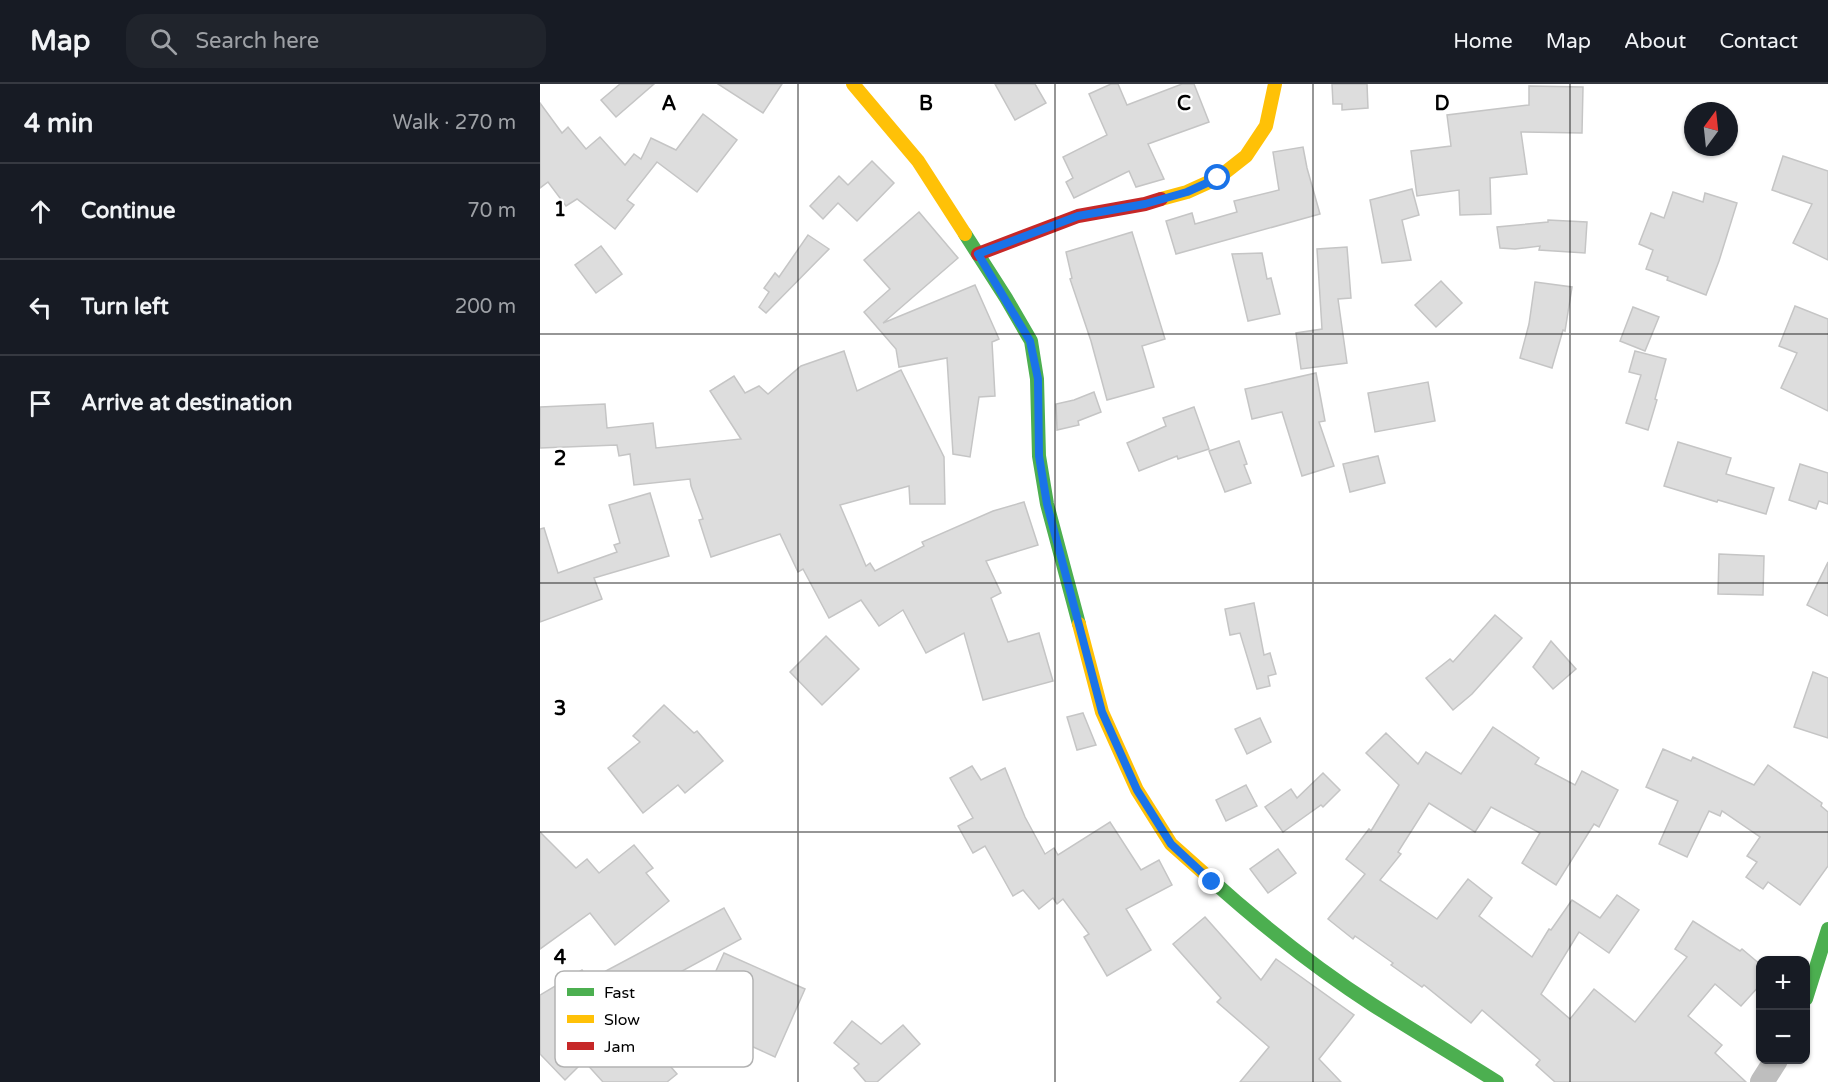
<!DOCTYPE html>
<meta charset="utf-8">
<style>
body{margin:0;font-family:"Varela Round",sans-serif;background:#20242c;color:#f1f3f6}
.controls{position:absolute;right:18px;bottom:18px;display:grid;overflow:hidden;border-radius:12px;box-shadow:0 2px 4px #0004}
.controls button{width:54px;height:54px;display:grid;place-items:center;padding:0;border:0;border-bottom:2px solid #363941;background:#171b24;color:#f1f3f6;font:30px sans-serif}
.compass{position:absolute;left:1144px;top:18px;width:54px;height:54px;border-radius:50%;background:#171b24;box-shadow:0 2px 4px #0004;rotate:15deg}
.stop{position:absolute;width:18px;height:18px;margin:-14px;border:4px solid #1a73e8;border-radius:50%;background:#fff}
.stop.end{background:#1a73e8;border-color:#fff;box-shadow:0 2px 6px #0008}
.list{margin:0;padding:0;list-style:none}
h2{display:flex;justify-content:space-between;align-items:center;height:78px;margin:0;padding:0 24px;font-size:26px}
h2 small{font-size:20px;font-weight:400;color:#9ea1a6}
.list li{display:grid;grid-template-columns:39px 1fr auto;gap:18px;align-items:center;box-sizing:border-box;height:96px;padding:0 24px;border-top:2px solid #363941}
.list b{display:block;font-size:22px;white-space:nowrap}
.list em{font-size:20px;font-style:normal;color:#9ea1a6}
.icon{flex:none;width:33px;height:33px;fill:none;stroke:currentColor;stroke-width:2;stroke-linecap:round;stroke-linejoin:round}
.map{position:relative;flex:none;width:1288px;height:998px;overflow:hidden}
header{display:flex;align-items:center;gap:36px;box-sizing:border-box;height:84px;padding:0 30px;background:#171b24;border-bottom:2px solid #363941}
header strong{font-size:28px}
nav{display:flex;gap:33px;margin-inline-start:auto;font-size:21px}
.search{width:420px;height:54px;background:#20242c;display:flex;align-items:center;gap:15px;box-sizing:border-box;padding:0 21px;border-radius:18px;color:#9ea1a6;font-size:22px}
main{display:flex}
aside{flex:1;background:#171b24}
.map>svg:first-child{display:block}
.building{fill:#ddd;stroke:#c5c5c5;stroke-width:1.5}
.lines{fill:none;stroke-linecap:round;stroke-linejoin:round}
.street{stroke:#bebebe;stroke-width:24}
.fast{stroke:#4caf50;stroke-width:14}
.slow{stroke:#ffc107;stroke-width:14}
.jam{stroke:#c62828;stroke-width:14}
.route{stroke:#1a73e8;stroke-width:8}
.grid{fill:none;stroke:#000;stroke-width:1.5;stroke-opacity:0.55}
.key{fill:#fff;stroke:#b2b2b2;stroke-width:1.5}
.key-label{font-size:16px;fill:#000}
.grid-label{font-size:20px;text-anchor:middle;font-weight:bold;fill:#000;stroke:#fff;stroke-width:4.5;stroke-linejoin:round;paint-order:stroke}
</style>
<header>
<strong>Map</strong>
<div class="search"><svg class="icon" aria-label="search" viewBox="0 0 24 24"><circle cx="10" cy="10" r="6"/><path d="M15 15l6 6"/></svg>Search here</div>
<nav><a>Home</a><a>Map</a><a>About</a><a>Contact</a></nav>
</header>
<main>
<aside>
<h2>4 min<small>Walk · 270 m</small></h2>
<ul class="list">
<li><svg class="icon" aria-label="ahead" viewBox="0 0 24 24"><path d="M12 20V5M6 11l6-6 6 6"/></svg><div><b>Continue</b></div><em>70 m</em></li>
<li><svg class="icon" aria-label="left" viewBox="0 0 24 24"><path d="M17 20v-9H6M10 6l-5 5 5 5"/></svg><div><b>Turn left</b></div><em>200 m</em></li>
<li><svg class="icon" aria-label="arrive" viewBox="0 0 24 24"><path d="M6 21V4h12l-3 4 3 4H6"/></svg><div><b>Arrive at destination</b></div></li>
</ul>
</aside>
<div class="map">
<svg width="1288" height="998" viewBox="0 0 1288 998">
<rect width="100%" height="100%" fill="#fff"/>
<g class="building">
<path d="M 80,0 L 114,0 L 76,33 L 61,16 Z"/>
<path d="M 178,0 L 242,0 L 223,29 Z"/>
<path d="M 455,0 L 495,0 L 506,19 L 475,36 Z"/>
<path d="M 571,0 L 578,0 L 587,21 L 642,0 L 654,0 L 669,38 L 608,60 L 624,95 L 596,103 L 589,87 L 534,114 L 526,98 L 533,94 L 523,73 L 567,51 L 549,10 Z"/>
<path d="M 792,0 L 827,0 L 828,24 L 802,26 L 802,20 L 793,20 Z"/>
<path d="M 989,2 L 1043,3 L 1042,49 L 981,48 L 987,90 L 950,94 L 951,130 L 920,131 L 919,106 L 877,112 L 871,67 L 911,62 L 907,31 L 989,21 Z"/>
<path d="M 0,19 L 22,49 L 28,43 L 46,65 L 60,53 L 85,81 L 94,70 L 101,75 L 111,54 L 136,66 L 163,30 L 197,56 L 157,108 L 117,78 L 87,116 L 94,121 L 75,145 L 37,115 L 26,122 L 8,98 L 0,104 Z"/>
<path d="M 763,63 L 767,84 L 780,130 L 636,170 L 626,137 L 652,129 L 655,140 L 697,128 L 694,117 L 739,106 L 733,68 Z"/>
<path d="M 1243,72 L 1288,87 L 1288,176 L 1253,159 L 1272,120 L 1232,106 Z"/>
<path d="M 332,77 L 354,99 L 317,137 L 298,119 L 283,135 L 270,122 L 299,92 L 308,101 Z"/>
<path d="M 872,105 L 879,131 L 862,136 L 871,176 L 842,179 L 830,116 Z"/>
<path d="M 1133,108 L 1163,118 L 1165,109 L 1197,119 L 1179,177 L 1166,211 L 1127,196 L 1128,193 L 1106,185 L 1113,166 L 1099,160 L 1111,129 L 1124,134 Z"/>
<path d="M 379,128 L 418,174 L 343,239 L 435,201 L 459,255 L 452,258 L 455,312 L 439,313 L 430,373 L 413,370 L 407,274 L 359,283 L 356,265 L 324,228 L 350,205 L 324,176 Z"/>
<path d="M 1008,136 L 1047,138 L 1045,169 L 999,166 L 1000,162 L 975,165 L 960,164 L 957,143 L 1008,138 Z"/>
<path d="M 592,148 L 625,255 L 602,262 L 614,303 L 567,316 L 551,257 L 530,195 L 532,194 L 526,168 Z"/>
<path d="M 268,151 L 289,165 L 226,229 L 219,223 L 229,208 L 224,204 L 235,189 L 239,193 Z"/>
<path d="M 61,162 L 82,190 L 56,209 L 35,181 Z"/>
<path d="M 807,163 L 811,214 L 798,215 L 807,279 L 761,285 L 756,249 L 782,245 L 777,165 Z"/>
<path d="M 722,169 L 727,195 L 731,194 L 740,230 L 708,237 L 692,170 Z"/>
<path d="M 901,197 L 922,219 L 896,243 L 875,221 Z"/>
<path d="M 995,198 L 1032,203 L 1025,247 L 1023,246 L 1012,284 L 980,274 L 989,240 Z"/>
<path d="M 1255,222 L 1288,235 L 1288,327 L 1241,304 L 1257,269 L 1239,262 Z"/>
<path d="M 1093,223 L 1119,233 L 1105,267 L 1080,257 Z"/>
<path d="M 304,267 L 317,307 L 361,286 L 404,373 L 405,420 L 370,420 L 369,402 L 300,421 L 326,482 L 330,479 L 335,487 L 384,462 L 382,458 L 453,427 L 484,418 L 498,461 L 446,477 L 461,509 L 451,514 L 468,558 L 499,549 L 513,597 L 443,616 L 424,549 L 386,569 L 363,526 L 339,542 L 321,516 L 289,534 L 263,485 L 258,488 L 240,450 L 171,473 L 159,436 L 163,435 L 151,402 L 150,395 L 94,401 L 90,370 L 79,372 L 77,361 L 0,364 L 0,323 L 65,320 L 67,344 L 113,339 L 116,364 L 201,355 L 170,307 L 194,292 L 205,309 L 219,302 L 228,310 L 261,282 Z"/>
<path d="M 1095,267 L 1126,275 L 1115,315 L 1117,316 L 1108,346 L 1086,339 L 1101,291 L 1089,288 Z"/>
<path d="M 776,289 L 785,337 L 779,338 L 794,382 L 762,392 L 742,328 L 712,335 L 705,305 Z"/>
<path d="M 888,298 L 895,337 L 835,348 L 828,309 Z"/>
<path d="M 554,308 L 561,328 L 538,337 L 539,341 L 517,346 L 516,320 L 534,316 Z"/>
<path d="M 654,323 L 669,365 L 638,375 L 637,372 L 599,387 L 587,359 L 626,342 L 623,334 Z"/>
<path d="M 699,357 L 707,380 L 704,381 L 711,399 L 685,408 L 669,367 Z"/>
<path d="M 1138,358 L 1191,374 L 1186,390 L 1234,404 L 1226,430 L 1178,416 L 1177,418 L 1124,402 Z"/>
<path d="M 838,372 L 845,399 L 810,408 L 803,380 Z"/>
<path d="M 1260,380 L 1288,389 L 1288,420 L 1279,417 L 1276,425 L 1249,416 Z"/>
<path d="M 110,409 L 129,472 L 54,494 L 62,515 L 0,538 L 0,445 L 4,444 L 18,489 L 77,468 L 74,461 L 80,459 L 69,421 Z"/>
<path d="M 1179,470 L 1224,472 L 1223,511 L 1178,510 Z"/>
<path d="M 1288,478 L 1288,532 L 1267,521 Z"/>
<path d="M 714,519 L 724,571 L 730,569 L 736,590 L 728,592 L 730,602 L 717,605 L 700,549 L 690,551 L 685,525 Z"/>
<path d="M 955,531 L 982,554 L 932,610 L 913,626 L 886,594 L 910,575 L 913,578 Z"/>
<path d="M 286,552 L 319,585 L 282,621 L 250,588 Z"/>
<path d="M 1011,557 L 1036,585 L 1013,605 L 993,583 Z"/>
<path d="M 1273,588 L 1288,594 L 1288,654 L 1254,643 Z"/>
<path d="M 124,621 L 154,649 L 157,647 L 183,677 L 145,709 L 138,701 L 103,729 L 68,684 L 100,658 L 93,652 Z"/>
<path d="M 543,629 L 556,661 L 537,666 L 527,633 Z"/>
<path d="M 720,634 L 731,658 L 707,670 L 695,645 Z"/>
<path d="M 953,643 L 999,674 L 995,680 L 1035,701 L 1042,687 L 1078,706 L 1059,743 L 1054,740 L 1016,801 L 982,779 L 1000,749 L 951,723 L 935,748 L 889,719 L 858,768 L 861,770 L 840,796 L 897,835 L 928,795 L 952,814 L 939,832 L 992,873 L 1009,845 L 1011,846 L 1032,816 L 1060,834 L 1077,811 L 1099,826 L 1069,869 L 1039,848 L 1001,910 L 1030,935 L 1054,905 L 1095,938 L 1147,873 L 1135,865 L 1153,837 L 1200,867 L 1202,865 L 1221,881 L 1221,900 L 1201,922 L 1175,900 L 1148,932 L 1182,961 L 1175,969 L 1206,998 L 1015,998 L 996,981 L 1000,976 L 942,926 L 931,939 L 884,901 L 882,903 L 851,881 L 853,879 L 815,852 L 813,855 L 788,835 L 825,790 L 806,775 L 829,745 L 831,747 L 859,701 L 826,669 L 846,649 L 878,680 L 886,668 L 921,690 Z"/>
<path d="M 1123,665 L 1151,677 L 1153,673 L 1214,701 L 1228,681 L 1282,719 L 1281,722 L 1288,728 L 1288,782 L 1260,821 L 1228,798 L 1223,805 L 1206,793 L 1217,778 L 1207,772 L 1220,753 L 1182,727 L 1180,732 L 1169,727 L 1147,773 L 1119,760 L 1138,717 L 1106,703 Z"/>
<path d="M 432,682 L 441,696 L 465,684 L 485,733 L 505,770 L 514,764 L 518,771 L 570,738 L 601,786 L 619,776 L 632,801 L 586,825 L 611,866 L 567,892 L 544,853 L 549,850 L 523,815 L 517,820 L 513,814 L 499,825 L 483,806 L 473,812 L 445,762 L 433,769 L 418,742 L 433,734 L 410,694 Z"/>
<path d="M 783,689 L 800,706 L 783,723 L 781,721 L 743,748 L 725,723 L 751,705 L 757,714 Z"/>
<path d="M 706,701 L 717,722 L 686,737 L 676,716 Z"/>
<path d="M 0,748 L 36,784 L 47,775 L 59,789 L 94,761 L 113,784 L 106,789 L 129,817 L 75,861 L 50,829 L 0,865 Z"/>
<path d="M 738,765 L 756,789 L 728,809 L 710,785 Z"/>
<path d="M 184,824 L 201,855 L 120,899 L 135,924 L 117,935 L 71,914 L 137,990 L 127,998 L 63,998 L 44,977 L 25,996 L 0,970 L 0,911 L 42,886 L 49,896 Z"/>
<path d="M 665,833 L 721,896 L 736,875 L 814,931 L 779,975 L 801,998 L 700,998 L 729,963 L 677,918 L 681,914 L 633,860 Z"/>
<path d="M 184,869 L 265,905 L 235,973 L 209,961 L 203,973 L 148,949 Z"/>
<path d="M 312,937 L 341,960 L 363,941 L 380,960 L 337,998 L 326,998 L 314,984 L 319,980 L 294,959 Z"/>
</g>
<g class="lines">
<path class="street" d="M 1222,998 L 1236,976"/>
<g class="fast">
<path d="M 425,150 L 466,214 L 491,257 L 497,295 L 499,372 L 507,420 L 539,540"/>
<path d="M 667,792 C 719,839 774,883 833,921 C 874,947 916,972 957,998"/>
<path d="M 1266,915 L 1288,845"/>
</g>
<g class="slow">
<path d="M 313,0 L 378,77 L 425,150"/>
<path d="M 621,115 L 647,108 L 678,94 L 706,72 L 726,42 L 735,0"/>
<path d="M 539,540 L 562,628 L 597,706 L 631,760 L 667,792"/>
</g>
<path class="jam" d="M 438,170 L 538,132 L 605,120 L 621,115"/>
</g>
<g class="lines">
<path class="route" d="M 672,798 L 631,760 L 597,706 L 562,628 L 507,420 L 499,372 L 498,295 L 490,257 L 438,170 L 538,132 L 605,120 L 647,108 L 678,94"/>
</g>
<path class="grid" d="M 258,0 L 258,998M 515,0 L 515,998M 773,0 L 773,998M 1030,0 L 1030,998M 0,250 L 1288,250M 0,499 L 1288,499M 0,748 L 1288,748"/>
<rect x="15" y="887" width="198" height="96" rx="9" class="key"/>
<rect x="27" y="904" width="27" height="8" fill="#4caf50"/>
<rect x="27" y="931" width="27" height="8" fill="#ffc107"/>
<rect x="27" y="958" width="27" height="8" fill="#c62828"/>
<g class="key-label">
<text x="64" y="914">Fast</text>
<text x="64" y="941">Slow</text>
<text x="64" y="968">Jam</text>
</g>
<g class="grid-label">
<text x="129" y="26">A</text>
<text x="386" y="26">B</text>
<text x="644" y="26">C</text>
<text x="902" y="26">D</text>
<text x="20" y="132">1</text>
<text x="20" y="381">2</text>
<text x="20" y="631">3</text>
<text x="20" y="880">4</text>
</g>
</svg>
<div class="controls">
<button>+</button>
<button>−</button>
</div>
<svg class="compass" viewBox="-18 -18 36 36"><path d="M0-13l5 13h-10z" fill="#e53935"/><path d="M0 13l5-13h-10z" fill="#9ea1a6"/></svg>
<div class="stop" style="left:678px;top:94px"></div>
<div class="stop end" style="left:672px;top:798px"></div>
</div>
</main>
